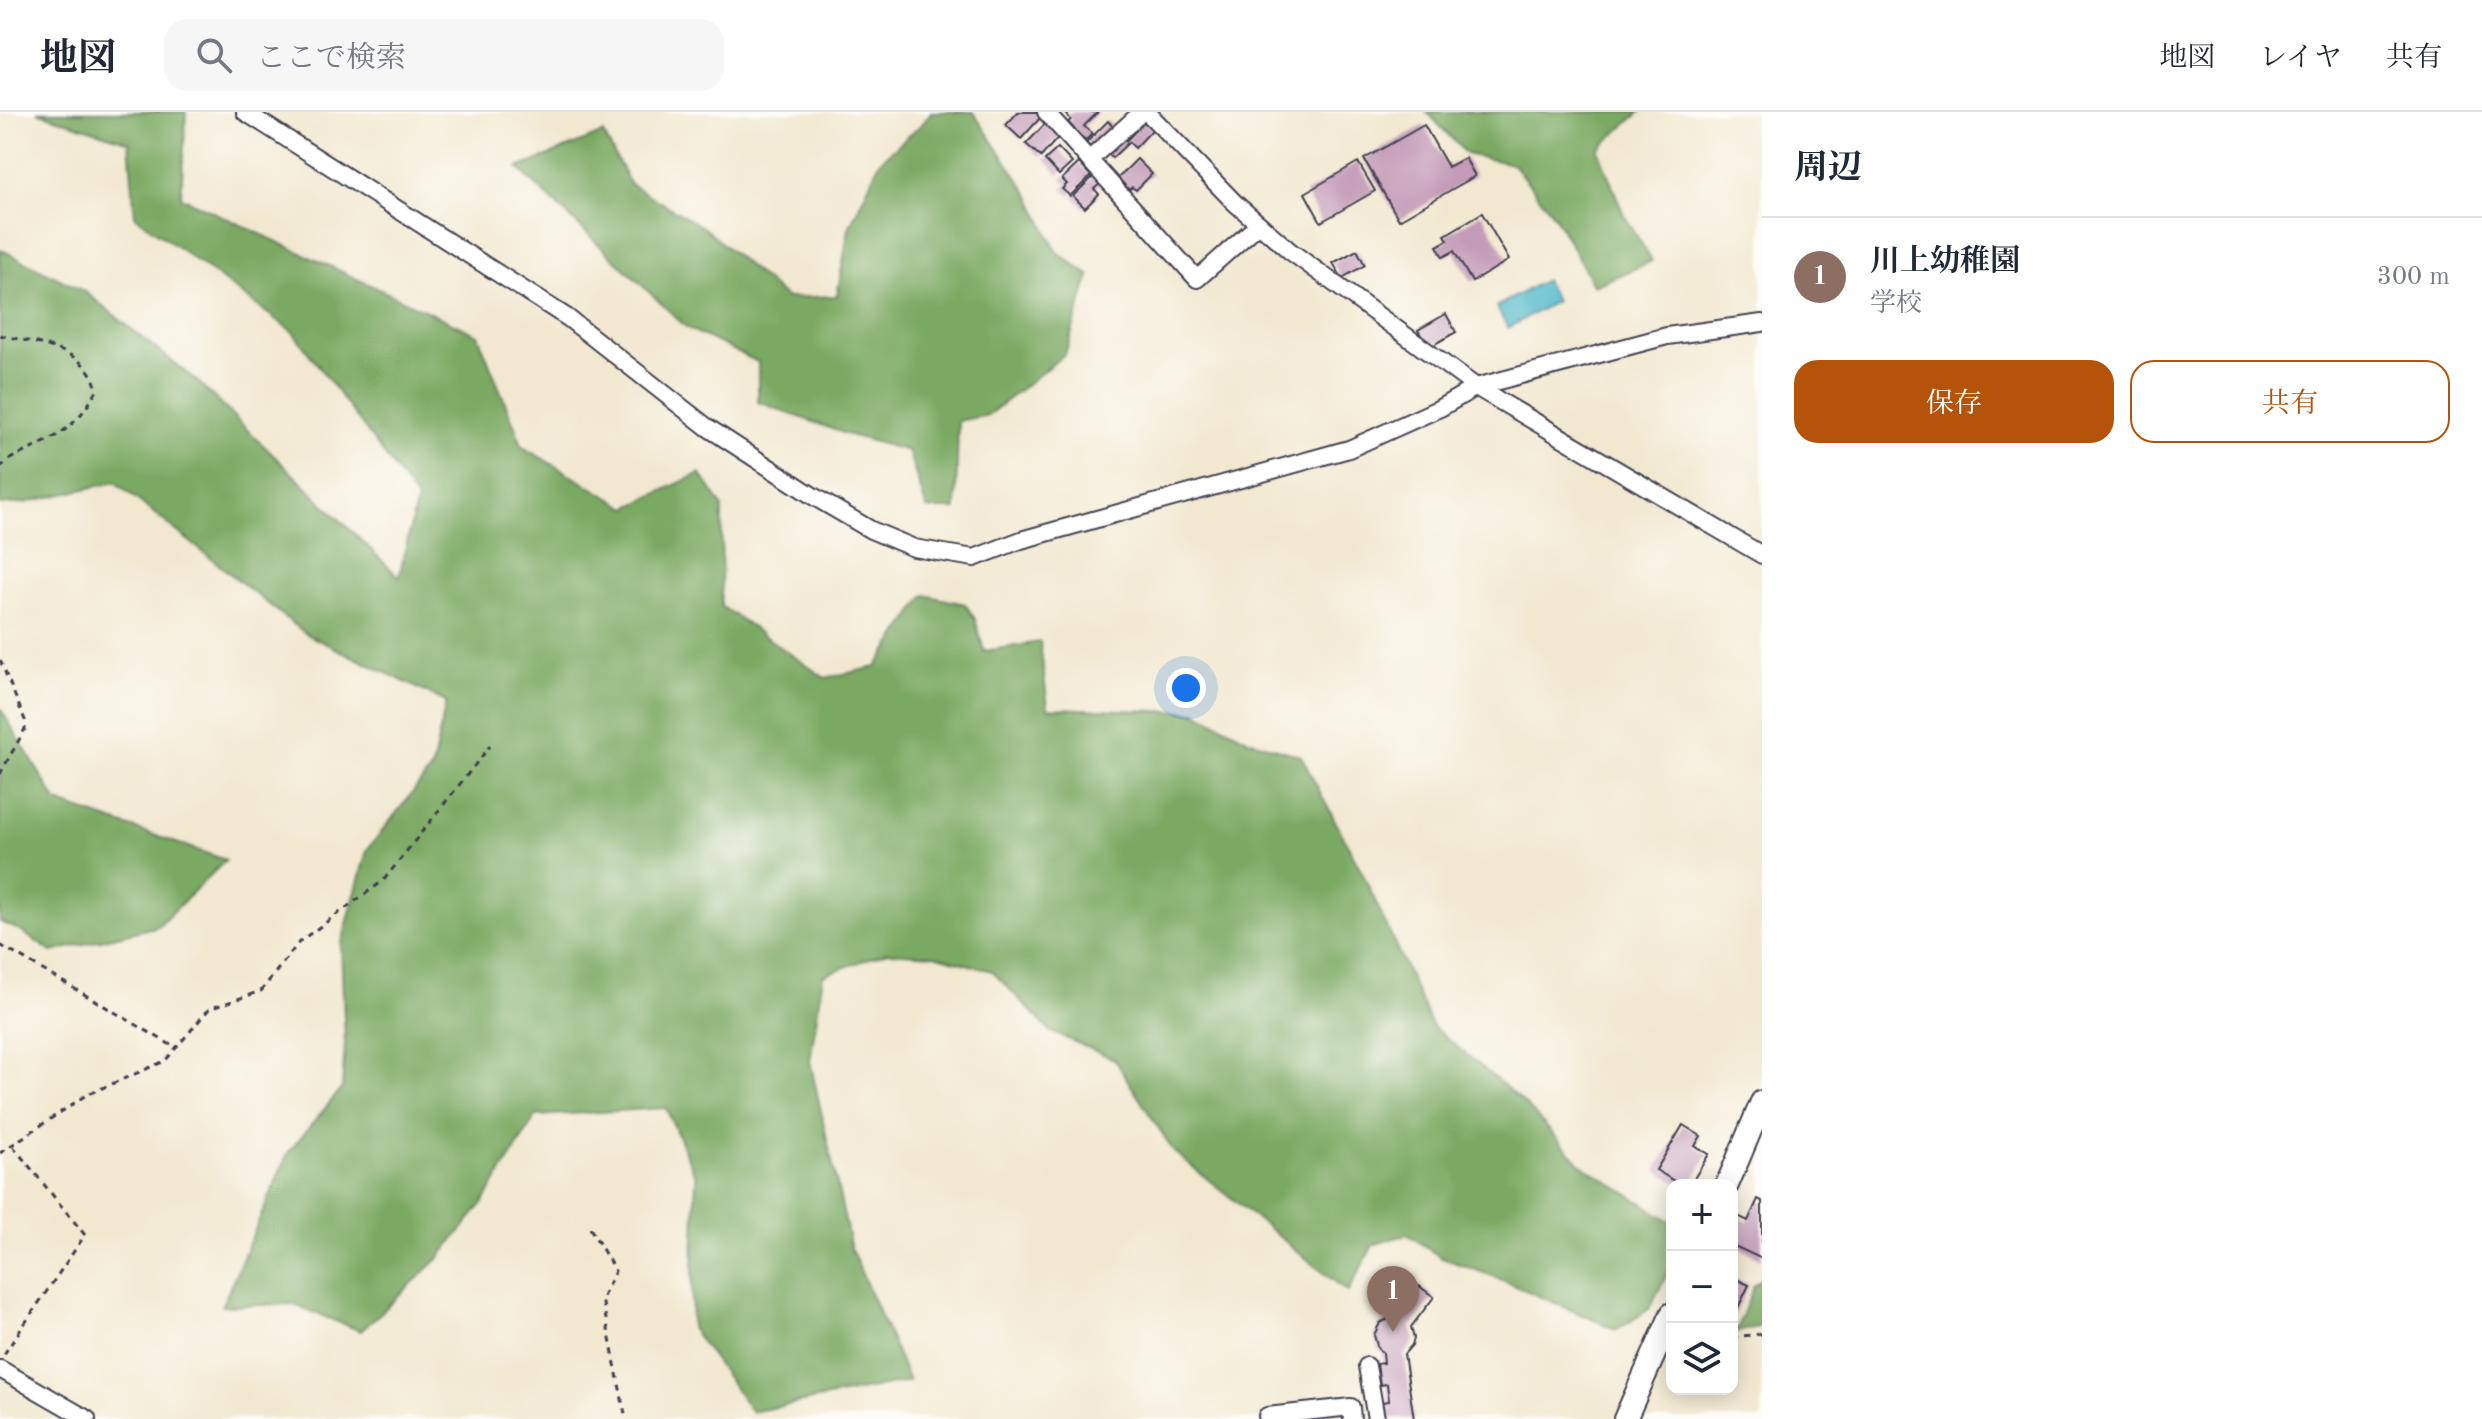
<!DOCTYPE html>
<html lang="ja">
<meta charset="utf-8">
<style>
body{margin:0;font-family:"Old Standard TT","Noto Serif JP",serif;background:#f6f6f7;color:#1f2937}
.controls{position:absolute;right:24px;bottom:24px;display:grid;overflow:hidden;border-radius:16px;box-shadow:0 4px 20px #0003}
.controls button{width:72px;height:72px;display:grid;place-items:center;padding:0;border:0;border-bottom:2px solid #e0e1e3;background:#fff;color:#1f2937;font:40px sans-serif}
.you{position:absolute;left:1186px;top:576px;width:28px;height:28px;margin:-20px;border:6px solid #fff;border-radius:50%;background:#1a73e8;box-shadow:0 0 0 12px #1a73e833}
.badge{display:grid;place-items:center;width:52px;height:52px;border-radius:50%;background:#b45309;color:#fff;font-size:26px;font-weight:700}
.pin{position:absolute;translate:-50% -66px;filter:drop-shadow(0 2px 4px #0008)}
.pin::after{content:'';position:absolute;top:42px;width:28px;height:24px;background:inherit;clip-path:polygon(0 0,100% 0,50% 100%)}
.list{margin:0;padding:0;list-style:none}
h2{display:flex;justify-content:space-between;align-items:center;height:104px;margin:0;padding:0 32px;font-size:34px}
h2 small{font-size:26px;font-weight:400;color:#747a83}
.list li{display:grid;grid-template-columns:52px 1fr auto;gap:24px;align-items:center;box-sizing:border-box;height:120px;padding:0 32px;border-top:2px solid #e0e1e3}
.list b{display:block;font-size:30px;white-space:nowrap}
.list p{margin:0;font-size:26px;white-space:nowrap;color:#747a83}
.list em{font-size:26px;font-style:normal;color:#747a83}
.actions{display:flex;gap:16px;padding:24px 32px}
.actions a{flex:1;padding:18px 0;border:2px solid #b45309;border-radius:24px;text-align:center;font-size:28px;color:#b45309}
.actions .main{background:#b45309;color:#fff}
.icon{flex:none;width:44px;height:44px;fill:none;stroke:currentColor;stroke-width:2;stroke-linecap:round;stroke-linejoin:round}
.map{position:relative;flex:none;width:1762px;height:1307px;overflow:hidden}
header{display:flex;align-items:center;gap:48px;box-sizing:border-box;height:112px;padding:0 40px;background:#fff;border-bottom:2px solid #e0e1e3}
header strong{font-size:38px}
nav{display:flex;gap:44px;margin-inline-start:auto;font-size:28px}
.search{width:560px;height:72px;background:#f6f6f7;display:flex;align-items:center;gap:20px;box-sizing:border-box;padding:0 28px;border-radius:24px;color:#747a83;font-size:30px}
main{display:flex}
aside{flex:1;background:#fff}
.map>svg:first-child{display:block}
.forest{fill:#7aa962;stroke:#4e664e;stroke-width:2}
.water{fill:#4ab6c7;stroke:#366c81;stroke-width:2}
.building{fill:#c39ab7}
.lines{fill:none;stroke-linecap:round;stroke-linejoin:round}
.minor-casing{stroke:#414051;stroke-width:20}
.major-casing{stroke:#414051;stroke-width:26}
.path{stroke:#414051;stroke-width:3;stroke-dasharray:6 6;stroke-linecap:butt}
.minor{stroke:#fff;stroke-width:16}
.major{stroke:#fff;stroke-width:22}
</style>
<header>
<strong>地図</strong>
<div class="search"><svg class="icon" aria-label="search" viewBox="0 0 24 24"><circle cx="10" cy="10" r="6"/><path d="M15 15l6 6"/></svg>ここで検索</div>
<nav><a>地図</a><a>レイヤ</a><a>共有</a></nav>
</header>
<main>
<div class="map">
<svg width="1762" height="1307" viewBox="0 0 1762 1307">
<rect width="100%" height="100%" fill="#fdfcf7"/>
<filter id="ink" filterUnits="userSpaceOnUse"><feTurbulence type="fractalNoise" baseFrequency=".0125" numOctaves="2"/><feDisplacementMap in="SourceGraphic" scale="16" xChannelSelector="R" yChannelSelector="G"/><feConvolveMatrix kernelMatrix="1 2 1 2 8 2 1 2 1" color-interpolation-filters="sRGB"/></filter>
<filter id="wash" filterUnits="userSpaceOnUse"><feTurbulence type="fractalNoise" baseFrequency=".006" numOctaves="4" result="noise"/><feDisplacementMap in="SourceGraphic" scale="32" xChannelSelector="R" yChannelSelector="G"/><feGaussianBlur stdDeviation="1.8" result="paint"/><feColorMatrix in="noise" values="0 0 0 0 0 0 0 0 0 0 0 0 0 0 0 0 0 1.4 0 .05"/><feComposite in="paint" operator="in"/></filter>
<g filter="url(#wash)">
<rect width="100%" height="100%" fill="#f2e8d0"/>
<g class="forest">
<path d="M 37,0 L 186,0 L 181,85 L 478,223 L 523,335 L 627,396 L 700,361 L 722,394 L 721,494 L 825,566 L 876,555 L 925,483 L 965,492 L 975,507 L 984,539 L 1040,530 L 1048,596 L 1197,600 L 1249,628 L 1301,644 L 1362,760 L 1432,914 L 1521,988 L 1581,1052 L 1672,1110 L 1672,1153 L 1649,1197 L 1617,1218 L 1493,1164 L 1442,1146 L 1407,1122 L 1373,1133 L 1348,1180 L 1174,1040 L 1114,947 L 1051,920 L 992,859 L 934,843 L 887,840 L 823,863 L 810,949 L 851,1137 L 909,1269 L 752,1300 L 691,1216 L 696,1065 L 666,996 L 536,1004 L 483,1091 L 439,1146 L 361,1219 L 292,1192 L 222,1194 L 288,1041 L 342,976 L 345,932 L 341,834 L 367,738 L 432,656 L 446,590 L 306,522 L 115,370 L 24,391 L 0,393 L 0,137 L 84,179 L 198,270 L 399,465 L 417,387 L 293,220 L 135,104 L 129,30 Z"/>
<path d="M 931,0 L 973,0 L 1030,84 L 1057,140 L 1090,164 L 1065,242 L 988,303 L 958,309 L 956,397 L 927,397 L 908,339 L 846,322 L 758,290 L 758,250 L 687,216 L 518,56 L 603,21 L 630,72 L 704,116 L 786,186 L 837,184 L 849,116 L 880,49 L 924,10 Z"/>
<path d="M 1427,0 L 1640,0 L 1598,37 L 1624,103 L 1652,149 L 1594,174 L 1554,103 L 1513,52 L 1466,42 Z"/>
<path d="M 0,596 L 57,690 L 226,748 L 158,814 L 52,840 L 17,817 L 0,810 Z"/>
<path d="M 1762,1166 L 1762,1214 L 1736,1220 L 1754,1173 Z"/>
</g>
<path class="water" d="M 1545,168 L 1556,189 L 1508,216 L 1496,195 Z"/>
<g id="blocks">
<g class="building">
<path d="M 1018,0 L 1035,0 L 1041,5 L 1021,27 L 1006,13 Z"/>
<path d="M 1070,0 L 1098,0 L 1084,14 L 1092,22 L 1085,29 L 1068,10 L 1071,8 L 1067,3 Z"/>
<path d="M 1108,9 L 1115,17 L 1099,32 L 1090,35 L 1086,31 Z"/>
<path d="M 1145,9 L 1153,17 L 1135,36 L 1129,30 L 1112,46 L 1107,41 L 1123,25 L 1126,29 Z"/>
<path d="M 1047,10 L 1061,22 L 1041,45 L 1026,32 Z"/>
<path d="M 1424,13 L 1448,55 L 1465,46 L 1475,64 L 1399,108 L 1364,47 Z"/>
<path d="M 1058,36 L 1072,51 L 1059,63 L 1045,48 Z"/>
<path d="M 1137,47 L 1152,62 L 1136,78 L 1132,75 L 1129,78 L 1118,66 Z"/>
<path d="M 1358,50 L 1375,79 L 1321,110 L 1305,81 Z"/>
<path d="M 1079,51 L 1091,64 L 1070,84 L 1062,77 L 1067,72 L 1062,67 Z"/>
<path d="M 1095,63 L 1102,70 L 1094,77 L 1099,82 L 1085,96 L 1073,84 Z"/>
<path d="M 1482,101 L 1509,148 L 1472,170 L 1454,139 L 1443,145 L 1437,134 L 1448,128 L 1445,123 Z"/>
<path d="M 1357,138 L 1365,153 L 1342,166 L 1333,151 Z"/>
<path d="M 1446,202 L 1456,220 L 1428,236 L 1418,218 Z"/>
<path d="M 1683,1013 L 1701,1024 L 1695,1034 L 1709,1042 L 1690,1073 L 1681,1073 L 1656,1058 Z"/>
<path d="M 1758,1087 L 1762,1089 L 1762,1147 L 1732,1133 L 1732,1118 L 1738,1104 L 1748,1109 Z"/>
<path d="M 1732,1165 L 1749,1173 L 1735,1202 L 1732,1201 Z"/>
<path d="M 1419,1174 L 1434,1185 L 1411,1215 L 1414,1226 L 1412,1233 L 1404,1242 L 1414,1307 L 1385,1307 L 1382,1290 L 1389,1289 L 1387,1272 L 1380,1273 L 1377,1252 L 1384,1251 L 1383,1241 L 1378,1237 L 1374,1223 L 1380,1211 L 1390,1206 L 1400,1192 L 1395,1188 L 1404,1176 L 1412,1182 Z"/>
</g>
</g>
</g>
<g filter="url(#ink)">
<use href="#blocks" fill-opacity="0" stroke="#414051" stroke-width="2"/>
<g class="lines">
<g class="minor-casing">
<g id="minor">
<path d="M 245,0 L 568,206 L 707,315 L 813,384 L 871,418 L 914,436 L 974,446 L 1021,428 L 1349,337 L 1440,296 L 1476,275 L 1667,224 L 1762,211"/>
<path d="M 1046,0 L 1197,167 L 1259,112"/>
<path d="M 1147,0 L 1235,91 L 1290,139 L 1476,275 L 1762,443"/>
<path d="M 1089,48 L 1142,0"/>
<path d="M 1367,1254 L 1376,1307"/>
<path d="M 0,1257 L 87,1307"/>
<path d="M 1267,1304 L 1351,1295 L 1352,1307"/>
</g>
</g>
<g class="major-casing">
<g id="major">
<path d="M 1727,1073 L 1762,990"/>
<path d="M 1625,1307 L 1672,1202"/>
</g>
</g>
<g class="path">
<path d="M 0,223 C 36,232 88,235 97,278 C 73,322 51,327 8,348 L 0,356"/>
<path d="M 0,548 L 25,608 L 25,617 L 0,662"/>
<path d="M 0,833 L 176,936"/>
<path d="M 0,1041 L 86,983 L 165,949 L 209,897 L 261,879 L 300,829 L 383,769 L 490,634"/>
<path d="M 590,1116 L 615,1159 L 602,1187 L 626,1307"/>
<path d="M 1732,1225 L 1762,1222"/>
<path d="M 4,1242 L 85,1123 L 12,1033"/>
</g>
<use href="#minor" class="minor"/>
<use href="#major" class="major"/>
</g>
</g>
</svg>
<div class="controls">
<button>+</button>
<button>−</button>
<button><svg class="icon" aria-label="layers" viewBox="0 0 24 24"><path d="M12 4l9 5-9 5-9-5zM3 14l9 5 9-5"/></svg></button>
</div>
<div class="you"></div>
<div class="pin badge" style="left:1393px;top:1220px;background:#8d6e63">1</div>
</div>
<aside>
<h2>周辺<small></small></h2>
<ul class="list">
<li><span class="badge" style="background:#8d6e63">1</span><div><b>川上幼稚園</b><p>学校</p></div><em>300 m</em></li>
</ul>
<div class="actions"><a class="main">保存</a><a>共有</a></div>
</aside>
</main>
